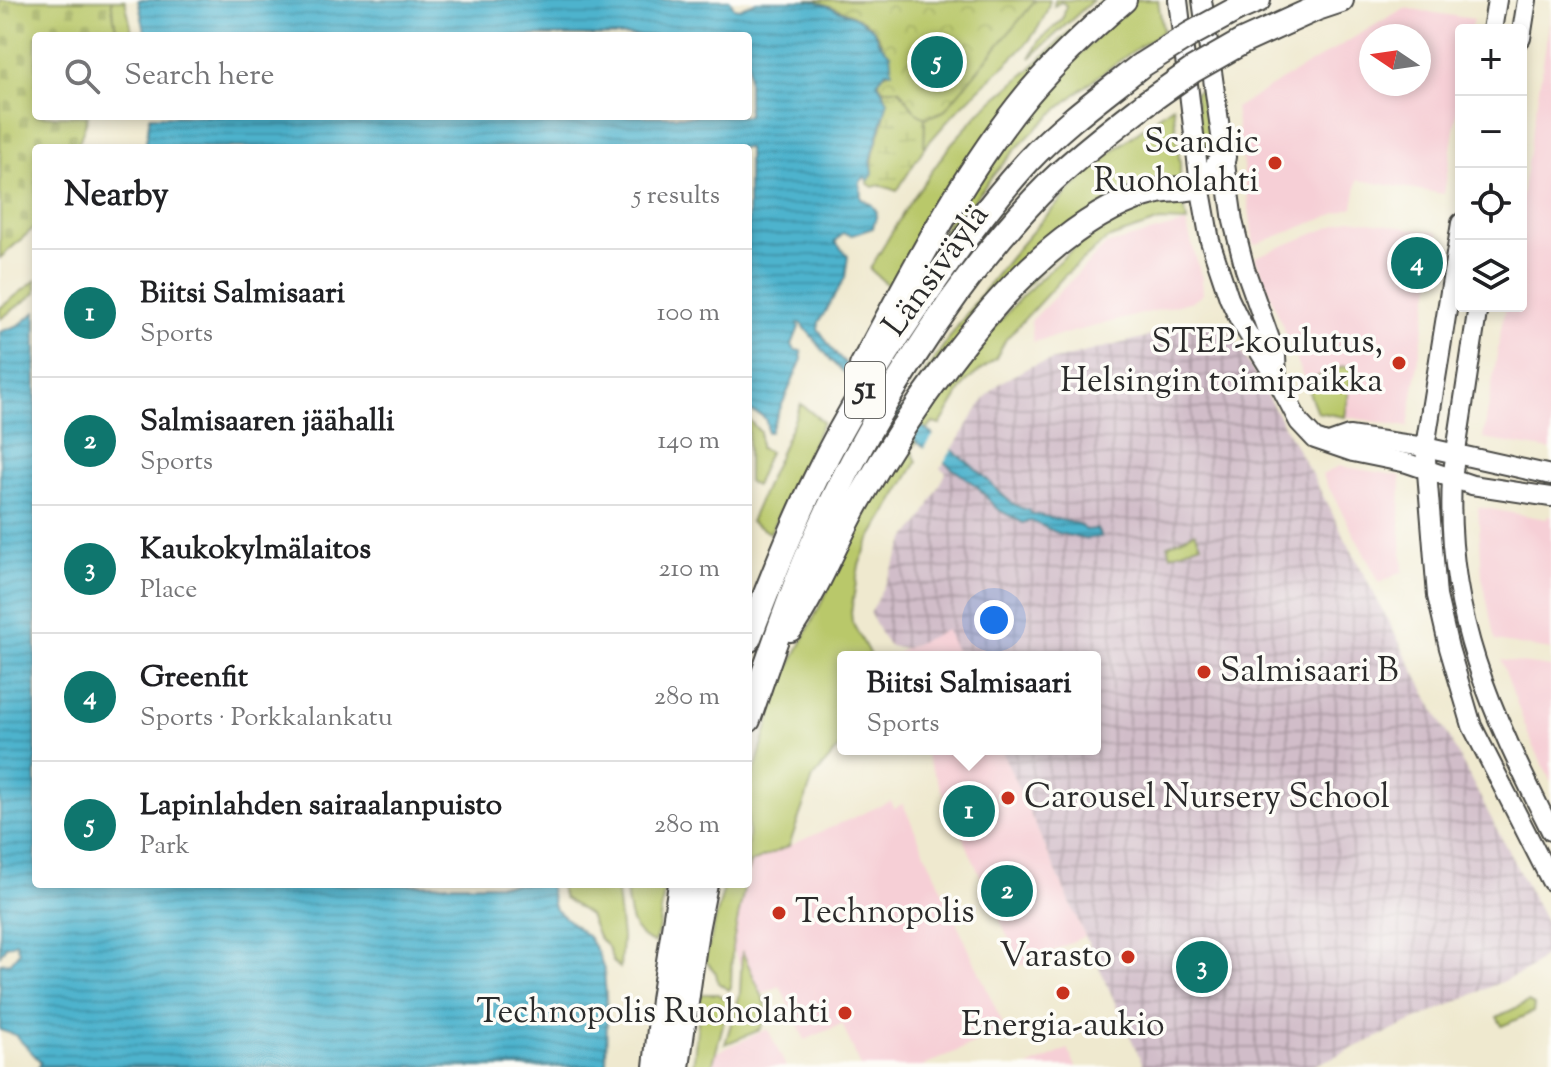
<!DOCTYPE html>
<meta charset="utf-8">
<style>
body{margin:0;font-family:"Sorts Mill Goudy",serif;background:#f2f2f2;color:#202124}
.controls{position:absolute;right:24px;top:24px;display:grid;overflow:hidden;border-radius:8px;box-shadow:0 4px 12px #0003}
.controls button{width:72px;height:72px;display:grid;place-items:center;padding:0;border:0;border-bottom:2px solid #e0e0e0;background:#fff;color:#202124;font:40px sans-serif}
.compass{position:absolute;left:1359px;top:24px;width:72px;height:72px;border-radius:50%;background:#fff;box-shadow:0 4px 12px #0003;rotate:283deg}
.you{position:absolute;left:994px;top:620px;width:28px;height:28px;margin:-20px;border:6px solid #fff;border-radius:50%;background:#1a73e8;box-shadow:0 0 0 12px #1a73e833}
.badge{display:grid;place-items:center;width:52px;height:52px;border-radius:50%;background:#0f766e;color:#fff;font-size:26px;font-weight:700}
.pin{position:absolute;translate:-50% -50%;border:4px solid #fff;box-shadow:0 2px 8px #0006}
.popup{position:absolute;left:837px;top:651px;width:264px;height:104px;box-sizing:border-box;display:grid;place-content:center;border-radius:8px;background:#fff;filter:drop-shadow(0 2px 6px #0005);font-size:26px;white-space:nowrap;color:#757577}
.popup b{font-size:30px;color:#202124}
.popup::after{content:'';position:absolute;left:50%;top:100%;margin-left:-16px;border:16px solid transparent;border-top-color:#fff}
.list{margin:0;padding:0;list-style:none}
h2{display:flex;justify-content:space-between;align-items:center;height:104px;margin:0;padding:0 32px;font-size:34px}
h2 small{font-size:26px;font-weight:400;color:#757577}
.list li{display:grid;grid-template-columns:52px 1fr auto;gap:24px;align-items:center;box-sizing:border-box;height:128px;padding:0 32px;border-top:2px solid #e0e0e0}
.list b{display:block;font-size:30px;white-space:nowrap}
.list p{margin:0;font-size:26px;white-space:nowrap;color:#757577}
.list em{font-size:26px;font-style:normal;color:#757577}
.icon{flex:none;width:44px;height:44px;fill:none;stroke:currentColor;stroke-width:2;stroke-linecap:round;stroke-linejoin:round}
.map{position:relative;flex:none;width:1551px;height:1067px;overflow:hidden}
.search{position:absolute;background:#fff;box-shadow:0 4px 12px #0003;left:32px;top:32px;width:720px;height:88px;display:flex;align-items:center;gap:20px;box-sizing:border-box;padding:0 28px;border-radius:8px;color:#757577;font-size:30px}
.panel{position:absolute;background:#fff;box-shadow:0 4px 12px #0003;left:32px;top:144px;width:720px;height:744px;border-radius:8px}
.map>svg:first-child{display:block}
.built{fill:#f6cfd6;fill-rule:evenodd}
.industrial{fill:url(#industrial-grid)}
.grass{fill:#b9c86a;stroke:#727a4a;stroke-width:2}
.wetland{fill:url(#wetland-marsh);stroke:#727a4a;stroke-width:2}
.cemetery{fill:url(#cemetery-stones);stroke:#727a4a;stroke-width:2}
.park{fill:url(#park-crowns);stroke:#727a4a;stroke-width:2}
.water{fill:url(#water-rules);stroke:#3c6f7c;stroke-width:2}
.pier{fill:#efe9cf}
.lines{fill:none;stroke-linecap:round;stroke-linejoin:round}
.secondary-casing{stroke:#484844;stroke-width:22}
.motorway-casing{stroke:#484844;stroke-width:28}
.secondary{stroke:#fff;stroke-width:18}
.motorway{stroke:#fff;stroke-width:24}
.motorway-bridge-casing{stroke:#484844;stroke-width:28;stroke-linecap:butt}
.motorway-bridge{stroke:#fff;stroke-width:24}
.poi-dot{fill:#c8321e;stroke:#fdfcf7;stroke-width:3}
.labels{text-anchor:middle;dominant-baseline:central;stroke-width:7;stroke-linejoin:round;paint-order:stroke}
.shield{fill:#fdfcf7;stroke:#6a6a68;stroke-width:2}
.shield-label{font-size:32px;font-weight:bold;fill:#2b2b2b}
.poi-label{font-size:34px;fill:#2b2b2b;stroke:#fdfcf7;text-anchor:end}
.street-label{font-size:34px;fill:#2b2b2b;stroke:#fdfcf7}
</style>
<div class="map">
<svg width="1551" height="1067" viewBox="0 0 1551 1067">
<defs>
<pattern id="industrial-grid" width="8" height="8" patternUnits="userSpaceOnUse" patternTransform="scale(2)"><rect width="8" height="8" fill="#d1bdc9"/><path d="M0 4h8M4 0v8" fill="none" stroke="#aa9aa3"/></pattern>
<pattern id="wetland-marsh" width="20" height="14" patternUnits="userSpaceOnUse" patternTransform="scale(2)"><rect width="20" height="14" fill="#b9c86a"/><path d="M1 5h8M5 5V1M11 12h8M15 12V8" fill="none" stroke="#9fac5c"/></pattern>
<pattern id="cemetery-stones" width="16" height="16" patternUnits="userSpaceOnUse" patternTransform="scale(2)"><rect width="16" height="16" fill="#b9c86a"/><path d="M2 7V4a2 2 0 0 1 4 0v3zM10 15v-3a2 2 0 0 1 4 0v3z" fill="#9fac5c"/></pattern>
<pattern id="park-crowns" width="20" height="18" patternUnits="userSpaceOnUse" patternTransform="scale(2)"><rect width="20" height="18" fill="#b9c86a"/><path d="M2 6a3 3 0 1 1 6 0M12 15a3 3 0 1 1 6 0" fill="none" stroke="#9fac5c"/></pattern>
<pattern id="water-rules" width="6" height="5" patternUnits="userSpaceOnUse" patternTransform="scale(2)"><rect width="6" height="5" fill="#4eb3cd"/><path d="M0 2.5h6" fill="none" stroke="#4192a7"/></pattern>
</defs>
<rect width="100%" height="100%" fill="#fdfcf7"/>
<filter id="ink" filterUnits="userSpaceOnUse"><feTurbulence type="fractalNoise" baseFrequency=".0125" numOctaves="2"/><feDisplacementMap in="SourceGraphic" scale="16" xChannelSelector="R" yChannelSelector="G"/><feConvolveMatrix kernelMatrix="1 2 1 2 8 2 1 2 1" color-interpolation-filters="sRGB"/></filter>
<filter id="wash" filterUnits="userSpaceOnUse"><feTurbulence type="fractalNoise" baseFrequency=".006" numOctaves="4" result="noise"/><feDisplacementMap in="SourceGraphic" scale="32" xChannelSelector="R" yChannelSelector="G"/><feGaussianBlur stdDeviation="1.8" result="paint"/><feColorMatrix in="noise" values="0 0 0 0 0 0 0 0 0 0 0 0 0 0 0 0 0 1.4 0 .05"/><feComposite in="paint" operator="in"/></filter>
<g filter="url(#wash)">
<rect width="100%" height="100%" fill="#efe9cf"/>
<g class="built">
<path d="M 1404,8 L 1473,19 L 1470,30 L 1461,30 L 1461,86 L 1444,194 L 1358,180 L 1353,207 L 1254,245 L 1235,108 ZM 1419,36 L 1419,84 L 1371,84 L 1371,36 Z"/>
<path d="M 1551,12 L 1551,450 L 1483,439 L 1505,306 L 1521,306 L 1521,202 Z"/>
<path d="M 1351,219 L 1439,233 L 1408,427 L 1317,412 L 1255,257 Z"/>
<path d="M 1186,223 L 1202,279 L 1203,294 L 1193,301 L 1033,342 L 1031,321 L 1106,245 Z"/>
<path d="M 1339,466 L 1401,476 L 1400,524 L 1403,571 L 1380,583 L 1322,475 Z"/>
<path d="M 1478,507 L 1547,519 L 1548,515 L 1551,516 L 1551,650 L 1495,641 L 1482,576 Z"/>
<path d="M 947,629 L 959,657 L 892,657 L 904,649 Z"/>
<path d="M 1501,660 L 1551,667 L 1551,782 L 1528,734 Z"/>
<path d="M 923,749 L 1001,749 L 1085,936 L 1021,966 Z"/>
<path d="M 891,801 L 894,808 L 903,804 L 1005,1029 L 922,1067 L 861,1067 L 842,1024 L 805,1040 L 780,986 L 754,997 L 732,947 L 745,884 L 748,884 L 750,863 Z"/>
<path d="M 768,1029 L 786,1067 L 712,1067 L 713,1054 Z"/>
<path d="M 1068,1049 L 1076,1067 L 1028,1067 Z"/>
</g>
<path class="industrial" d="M 1210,321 L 1231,333 L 1311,473 L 1551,933 L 1547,952 L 1530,969 L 1311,1067 L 1144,1067 L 1001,749 L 1095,749 L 1095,657 L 959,657 L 946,630 L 904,649 L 890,646 L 884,640 L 870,614 L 908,536 L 920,523 L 944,477 L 946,472 L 940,468 L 986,397 L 1001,382 L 1031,366 Z"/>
<g class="grass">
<path d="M 111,0 L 125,0 L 133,36 L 117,36 Z"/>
<path d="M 962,0 L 1050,0 C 1040,41 1005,63 976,92 C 957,109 941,129 924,148 L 925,118 L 944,111 Z"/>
<path d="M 1055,0 L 1093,0 L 1030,58 L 1040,40 L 1063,19 L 1066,5 L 1061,2 L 1054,6 Z"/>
<path d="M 1103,0 L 1109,0 L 893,290 L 870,269 L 908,205 L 952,143 L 983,109 L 1028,71 Z"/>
<path d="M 1134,0 L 1158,0 L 1163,31 C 1106,68 1046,113 1002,165 C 979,191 959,221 938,248 L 946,225 L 1025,110 Z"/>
<path d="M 1206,86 L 1214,145 L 1209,162 L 1204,163 L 1195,93 Z"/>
<path d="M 1173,106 L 1180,164 L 1180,178 L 1119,194 L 914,396 L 911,393 C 964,315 1018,240 1086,175 C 1113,149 1143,128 1173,106 Z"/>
<path d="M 1165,200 L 1183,200 L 1187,222 L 1160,221 L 1107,239 L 1064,276 L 1006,339 L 996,358 L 966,382 L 940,425 L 933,423 L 911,449 L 917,462 L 868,543 L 859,565 L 851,612 L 852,622 L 871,657 L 843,657 L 843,743 L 813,778 L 789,846 L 750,863 L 748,872 L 748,793 L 773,709 L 789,668 L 881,482 L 928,411 L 966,361 L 1020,298 L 1068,253 L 1108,223 Z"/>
<path d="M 36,280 L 36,293 L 0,319 L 0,308 Z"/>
<path d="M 1343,366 L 1353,368 L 1345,417 L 1317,412 L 1305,382 Z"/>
<path d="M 801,404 L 823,422 L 770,533 L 750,522 Z"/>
<path d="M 748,419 L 760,432 L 760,448 L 769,452 L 755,486 L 748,481 Z"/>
<path d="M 1195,532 L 1201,544 L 1171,555 L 1168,545 Z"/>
<path d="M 559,884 L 616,884 L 622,938 L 620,968 L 613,962 L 608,947 L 598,937 L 589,915 L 564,898 Z"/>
<path d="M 636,884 L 665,884 L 658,932 L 654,943 C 629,935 629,911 626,889 Z"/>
<path d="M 725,884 L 745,884 L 732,947 L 731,987 L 729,990 L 718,983 L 716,973 L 705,960 Z"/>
<path d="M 742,951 L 769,1011 L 760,1030 L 725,1044 L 740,994 Z"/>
<path d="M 701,994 L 718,994 L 729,1001 L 712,1067 L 693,1067 Z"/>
<path d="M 1528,1002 L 1534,1005 L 1533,1012 L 1502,1026 L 1497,1017 Z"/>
</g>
<path class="wetland" d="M 883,89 L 899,89 L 917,113 L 925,118 L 924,148 L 897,191 L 880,185 L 873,187 L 867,183 L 867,179 L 873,174 C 868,145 894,117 883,89 Z"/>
<path class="cemetery" d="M 0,0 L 111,0 L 117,36 L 36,36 L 36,116 L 88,116 L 77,148 L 36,148 L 36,226 L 0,258 Z"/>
<path class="park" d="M 807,0 L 1036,0 L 944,111 L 925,118 L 917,113 L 899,89 L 883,89 L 879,84 L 880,76 L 891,71 C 887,58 882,40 873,29 C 863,17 823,2 807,0 Z"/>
<g class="water">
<path d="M 138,0 L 730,0 L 734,8 L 739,9 L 756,1 L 816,1 L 855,17 L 873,29 L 878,41 L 890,54 L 892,71 L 886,71 L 877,82 L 888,101 L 871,160 L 873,174 L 868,181 L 865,177 L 860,181 L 861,199 L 872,205 L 877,213 L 873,228 L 852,235 L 843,233 L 835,242 L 848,256 L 845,278 L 819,322 L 818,329 C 825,337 829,347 836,354 C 879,397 930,431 976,469 C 992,482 1009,508 1029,510 L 1030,513 L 1078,524 L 1086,530 L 1097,529 L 1101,537 L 1084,539 L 1058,533 L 1031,521 L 1023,523 L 997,509 L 978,487 L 918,443 L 831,360 L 801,323 L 798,323 L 799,327 L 792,345 L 795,350 L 801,351 L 802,359 L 770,432 L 767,432 C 768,415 761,415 748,410 L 748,148 L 145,148 L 150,116 L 748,116 L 748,36 L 146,36 Z"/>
<path d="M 36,312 L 36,884 L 549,884 L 554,908 L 588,937 L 598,953 L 604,970 L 607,1010 L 606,1067 L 38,1067 L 41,1062 L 15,1035 L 0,1030 L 0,963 L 11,962 L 19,952 L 16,942 L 6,946 L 0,955 L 0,332 L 19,325 Z"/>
</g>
<path class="pier" d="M 935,433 L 953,448 L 942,466 L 923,451 Z"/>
</g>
<g filter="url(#ink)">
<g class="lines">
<g class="secondary-casing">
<g id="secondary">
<path d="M 1178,0 L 1200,185 L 1210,241 L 1229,298 L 1239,319 L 1277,380 L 1299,422 L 1315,439 L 1353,452 L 1407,463 L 1472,485 L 1551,497"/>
<path d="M 1202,0 L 1233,221 L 1245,269 L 1276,356 L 1277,378"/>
<path d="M 1492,30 L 1497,0"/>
<path d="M 1521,38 L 1527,0"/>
<path d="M 1461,223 L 1425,447 L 1437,596 L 1449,648 L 1472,726 L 1551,881"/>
<path d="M 1478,306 L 1452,478 C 1445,616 1491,711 1551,831"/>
<path d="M 1329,443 L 1349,436 L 1425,447 L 1551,475"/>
</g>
</g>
<g class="motorway-casing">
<g id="motorway">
<path d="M 1237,9 L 1258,0"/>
<path d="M 1242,42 L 1317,8 L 1341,0"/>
<path d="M 862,366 C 911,275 962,174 1028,94 C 1057,60 1090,29 1124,0"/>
<path d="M 790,629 C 818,588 835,542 859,500 C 907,415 986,300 1062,241 C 1090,219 1122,199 1158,191 C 1171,189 1189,190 1201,185 C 1212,180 1217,166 1223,157"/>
<path d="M 748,640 C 769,585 790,531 816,478 C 850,407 894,339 939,275 C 967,235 996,196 1029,160 C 1062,125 1102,96 1140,66"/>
<path d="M 748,720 C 767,665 785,609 808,555 C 861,430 955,277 1052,181 C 1081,153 1114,128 1145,104"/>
<path d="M 656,1067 L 663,1000 L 681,884"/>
<path d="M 677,1067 L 696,930 L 705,884"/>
</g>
</g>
<use href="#secondary" class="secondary"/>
<use href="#motorway" class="motorway"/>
<g class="motorway-bridge-casing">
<g id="motorway-bridge">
<path d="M 1140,66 L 1191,34 L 1237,9"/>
<path d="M 1145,104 L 1193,70 L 1242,42"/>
</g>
</g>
<use href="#motorway-bridge" class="motorway-bridge"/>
</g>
</g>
<g class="poi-dot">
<circle cx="1275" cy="163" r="8"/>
<circle cx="1399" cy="363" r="8"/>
<circle cx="1204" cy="672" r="8"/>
<circle cx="1008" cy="798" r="8"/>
<circle cx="779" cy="913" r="8"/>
<circle cx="1128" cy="957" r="8"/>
<circle cx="1063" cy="993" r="8"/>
<circle cx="845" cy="1013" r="8"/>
</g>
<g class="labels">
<rect class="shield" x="845" y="362" width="40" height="56" rx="6"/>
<g class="shield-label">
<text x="865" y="390">51</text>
</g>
<g class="poi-label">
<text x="1259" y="143">Scandic<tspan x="1259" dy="39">Ruoholahti</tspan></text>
<text x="1383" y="343">STEP-koulutus,<tspan x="1383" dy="39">Helsingin toimipaikka</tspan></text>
<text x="1220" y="672" text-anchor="start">Salmisaari B</text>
<text x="1024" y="798" text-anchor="start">Carousel Nursery School</text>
<text x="795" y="913" text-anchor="start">Technopolis</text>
<text x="1112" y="957">Varasto</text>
<text x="829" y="1013">Technopolis Ruoholahti</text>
<text x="1063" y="1026" text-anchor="middle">Energia-aukio</text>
</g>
<g class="street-label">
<text transform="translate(937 271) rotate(-54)">Länsiväylä</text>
</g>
</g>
</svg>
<div class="controls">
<button>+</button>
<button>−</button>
<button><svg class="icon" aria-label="locate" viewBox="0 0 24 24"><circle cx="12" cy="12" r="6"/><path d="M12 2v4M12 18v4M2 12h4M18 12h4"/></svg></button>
<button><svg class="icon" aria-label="layers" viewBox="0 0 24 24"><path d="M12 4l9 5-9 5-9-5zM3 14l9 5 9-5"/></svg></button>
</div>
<svg class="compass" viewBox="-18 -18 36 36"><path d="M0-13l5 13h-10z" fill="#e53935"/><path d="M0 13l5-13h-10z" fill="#757577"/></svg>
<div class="you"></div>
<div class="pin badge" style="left:969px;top:811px">1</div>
<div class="popup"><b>Biitsi Salmisaari</b>Sports</div>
<div class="pin badge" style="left:1007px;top:891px">2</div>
<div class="pin badge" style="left:1202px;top:967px">3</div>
<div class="pin badge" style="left:1417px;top:263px">4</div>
<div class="pin badge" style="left:937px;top:62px">5</div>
<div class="search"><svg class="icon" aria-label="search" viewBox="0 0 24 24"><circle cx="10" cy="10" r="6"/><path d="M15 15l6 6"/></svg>Search here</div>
<section class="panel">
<h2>Nearby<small>5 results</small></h2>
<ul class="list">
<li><span class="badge">1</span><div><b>Biitsi Salmisaari</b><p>Sports</p></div><em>100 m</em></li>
<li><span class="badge">2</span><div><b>Salmisaaren jäähalli</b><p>Sports</p></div><em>140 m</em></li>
<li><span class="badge">3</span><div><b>Kaukokylmälaitos</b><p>Place</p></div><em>210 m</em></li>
<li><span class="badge">4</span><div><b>Greenfit</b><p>Sports · Porkkalankatu</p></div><em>280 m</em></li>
<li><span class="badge">5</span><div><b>Lapinlahden sairaalanpuisto</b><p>Park</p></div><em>280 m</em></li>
</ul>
</section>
</div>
